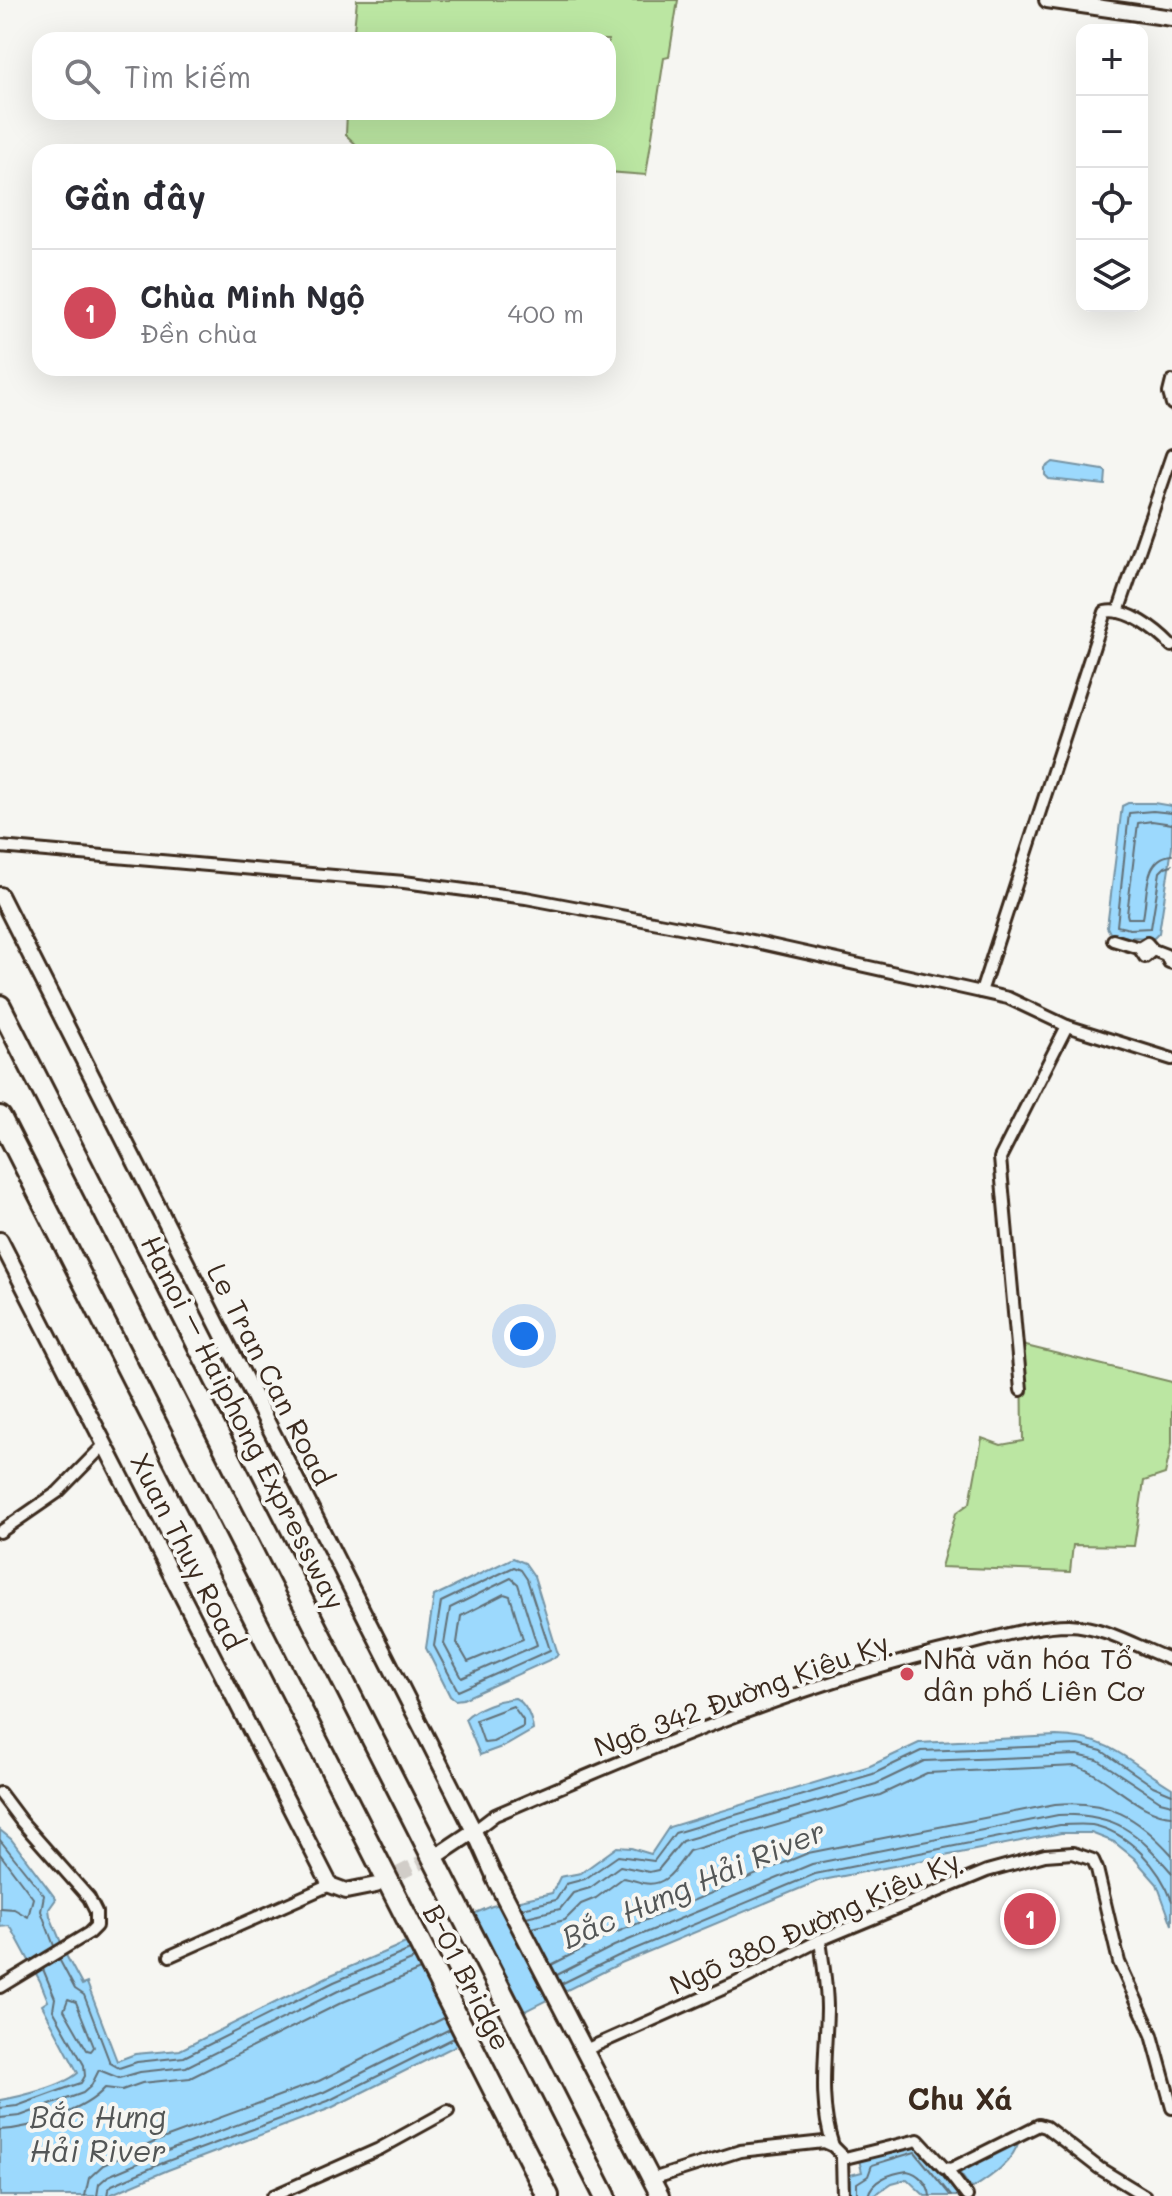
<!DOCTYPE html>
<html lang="vi">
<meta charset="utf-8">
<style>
body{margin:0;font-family:Mali,sans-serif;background:#f7f7f7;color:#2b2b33}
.controls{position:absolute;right:24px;top:24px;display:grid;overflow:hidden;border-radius:16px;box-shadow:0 8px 32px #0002}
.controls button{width:72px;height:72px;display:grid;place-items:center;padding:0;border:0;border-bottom:2px solid #e1e1e2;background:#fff;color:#2b2b33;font:40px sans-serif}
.you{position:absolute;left:524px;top:1336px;width:28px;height:28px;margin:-20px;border:6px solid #fff;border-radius:50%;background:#1a73e8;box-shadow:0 0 0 12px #1a73e833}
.badge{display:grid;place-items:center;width:52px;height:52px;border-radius:50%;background:#d1495b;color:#fff;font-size:26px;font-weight:700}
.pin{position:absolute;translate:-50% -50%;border:4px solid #fff;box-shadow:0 2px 8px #0006}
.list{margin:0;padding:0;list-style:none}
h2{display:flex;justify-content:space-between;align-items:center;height:104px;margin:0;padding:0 32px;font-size:34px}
h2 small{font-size:26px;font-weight:400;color:#7c7c81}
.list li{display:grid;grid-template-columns:52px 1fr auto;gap:24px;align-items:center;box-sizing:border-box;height:128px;padding:0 32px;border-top:2px solid #e1e1e2}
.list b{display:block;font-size:30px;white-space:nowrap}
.list p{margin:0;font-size:26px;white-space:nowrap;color:#7c7c81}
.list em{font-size:26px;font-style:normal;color:#7c7c81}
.icon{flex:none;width:44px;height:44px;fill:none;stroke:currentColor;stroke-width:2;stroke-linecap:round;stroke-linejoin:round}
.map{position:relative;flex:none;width:1172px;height:2196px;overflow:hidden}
.search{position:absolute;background:#fff;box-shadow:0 8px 32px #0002;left:32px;top:32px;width:584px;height:88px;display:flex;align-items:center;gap:20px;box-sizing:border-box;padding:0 28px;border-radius:24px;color:#7c7c81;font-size:30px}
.panel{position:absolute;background:#fff;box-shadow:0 8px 32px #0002;left:32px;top:144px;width:584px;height:232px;border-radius:24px}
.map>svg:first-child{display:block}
.green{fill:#bbe6a2;stroke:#7b8860;stroke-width:2}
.water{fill:#9cd9fd;stroke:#7593a4;stroke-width:2}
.pier{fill:#f6f6f2}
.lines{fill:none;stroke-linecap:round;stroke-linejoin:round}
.shore{stroke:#627077;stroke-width:2}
.secondary-tunnel{stroke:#d1cdc8;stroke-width:14;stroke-dasharray:14 7;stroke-linecap:butt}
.minor-casing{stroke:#3b2a1e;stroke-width:16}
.tertiary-casing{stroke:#3b2a1e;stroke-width:20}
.secondary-casing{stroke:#3b2a1e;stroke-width:20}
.primary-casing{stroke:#3b2a1e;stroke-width:22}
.motorway-casing{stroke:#3b2a1e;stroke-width:26}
.minor{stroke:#f6f6f2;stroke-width:10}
.tertiary{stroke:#f6f6f2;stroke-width:14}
.secondary{stroke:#f6f6f2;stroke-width:14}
.primary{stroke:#f6f6f2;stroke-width:16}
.motorway{stroke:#f6f6f2;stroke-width:20}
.poi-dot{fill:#d1495b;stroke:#f6f6f2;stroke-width:3}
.labels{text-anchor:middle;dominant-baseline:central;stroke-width:8;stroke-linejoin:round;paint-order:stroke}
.street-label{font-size:28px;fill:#3b2a1e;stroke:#f6f6f2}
.poi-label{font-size:28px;fill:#3b2a1e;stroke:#f6f6f2;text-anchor:start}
.water-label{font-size:30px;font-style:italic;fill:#535656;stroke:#f6f6f2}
.neighbourhood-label{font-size:30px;font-weight:bold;fill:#3b2a1e;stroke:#f6f6f2}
</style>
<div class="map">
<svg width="1172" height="2196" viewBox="0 0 1172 2196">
<rect width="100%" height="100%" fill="#f6f6f2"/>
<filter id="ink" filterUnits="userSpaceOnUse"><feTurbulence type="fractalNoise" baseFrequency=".0125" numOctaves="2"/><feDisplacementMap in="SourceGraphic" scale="16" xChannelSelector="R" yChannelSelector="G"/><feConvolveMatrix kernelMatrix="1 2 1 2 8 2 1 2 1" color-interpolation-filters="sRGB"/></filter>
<g filter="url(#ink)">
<g class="green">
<path d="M 357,0 L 678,0 L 669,57 L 664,58 L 646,175 L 608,172 L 608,152 L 364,152 L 346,135 L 347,112 L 608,112 L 608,40 L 353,40 Z"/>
<path d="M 1022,1345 L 1172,1382 L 1172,1443 L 1165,1474 L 1144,1481 L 1134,1546 L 1073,1545 L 1070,1572 L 941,1567 L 956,1513 L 970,1503 L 982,1438 L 1001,1445 L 1023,1441 Z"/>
</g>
<g class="water">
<path d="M 1053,462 L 1103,470 L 1106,472 L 1105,485 L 1049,479 L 1045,475 L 1045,468 Z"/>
<path d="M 1128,803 L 1154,803 L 1172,806 L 1172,848 L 1159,933 L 1154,938 L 1128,937 L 1110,933 L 1107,927 L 1122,806 Z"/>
<path d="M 513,1558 L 525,1563 L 534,1576 L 558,1654 L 556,1657 L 463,1699 L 455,1700 L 450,1696 L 426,1648 L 434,1596 Z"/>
<path d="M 515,1698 C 526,1703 532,1719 533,1730 L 507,1745 L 480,1755 L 465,1719 C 476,1707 499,1700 515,1698 Z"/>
<path d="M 1056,1736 C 1112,1737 1127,1761 1172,1788 L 1172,1925 L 1157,1884 L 1134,1858 L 1114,1842 L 1091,1833 L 1061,1833 L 818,1881 L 621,1963 L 331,2108 L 168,2170 L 107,2196 L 0,2196 L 0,2100 C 20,2097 63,2086 78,2073 L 42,2005 L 48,2001 L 40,1981 L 12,1929 L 9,1926 L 0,1927 L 0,1830 L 11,1839 L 56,1899 L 49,1909 L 50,1916 L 67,1957 L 82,1985 L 87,1983 L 117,2061 L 135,2054 L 180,2050 L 331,1975 L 492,1906 L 552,1893 L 560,1877 L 581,1873 L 617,1847 L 631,1848 L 651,1854 L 669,1827 L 870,1766 L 919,1743 Z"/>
<path d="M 1019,2140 C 1014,2161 991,2177 973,2188 L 970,2187 L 957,2169 Z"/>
<path d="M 921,2144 L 959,2192 L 958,2196 L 925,2196 L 907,2179 L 892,2183 L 873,2196 L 849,2196 L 846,2176 L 862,2172 L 859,2160 Z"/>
</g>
<path class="pier" d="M 461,1915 L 516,2020 L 470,2043 L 416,1935 Z"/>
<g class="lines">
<g class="shore">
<path d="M 1172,813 L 1153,811 L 1129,813 L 1117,926 L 1130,929 L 1151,928 L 1160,872 L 1165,867 L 1172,865"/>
<path d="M 1172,824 L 1152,821 L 1138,823 L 1127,914 L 1128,918 L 1143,918 C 1148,896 1143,857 1172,855"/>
<path d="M 514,1567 L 521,1570 L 527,1579 L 550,1650 L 458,1691 L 434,1646 L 441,1602 Z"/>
<path d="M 511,1578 L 518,1584 L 537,1645 L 462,1678 L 444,1644 L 450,1608 Z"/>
<path d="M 504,1594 L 510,1596 L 523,1639 L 468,1662 L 457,1643 L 461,1616 Z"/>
<path d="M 513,1706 L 523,1720 L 523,1727 L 493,1742 L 484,1743 L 476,1720 Z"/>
<path d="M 0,1840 L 44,1895 L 41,1911 L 54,1946"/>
<path d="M 0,1854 L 33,1898 L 28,1917 L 14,1909 L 0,1908"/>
<path d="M 522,1908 L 556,1900 L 566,1884 L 585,1879 L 618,1856 L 654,1861 L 675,1833 L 873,1774 L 921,1751 L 1079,1745 L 1102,1751 L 1153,1786 L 1172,1794"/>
<path d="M 526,1917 L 560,1909 L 573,1893 L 590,1888 L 620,1866 L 649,1872 L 658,1870 L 682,1841 L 876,1784 L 924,1761 L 1077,1755 L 1098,1760 L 1160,1801 L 1172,1804"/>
<path d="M 532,1928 L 565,1920 L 581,1904 L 596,1898 L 623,1878 C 630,1879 636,1881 643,1883 C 667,1888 676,1867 689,1851 L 880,1795 L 927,1773 L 1076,1766 C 1109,1776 1139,1815 1172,1816"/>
<path d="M 59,1959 L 75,1989 L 84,1995 L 110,2063 L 119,2068 L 137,2062 L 184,2057 L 334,1982 L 410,1950"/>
<path d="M 551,1965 L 610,1935 L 808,1853 L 1055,1804 C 1108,1799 1138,1817 1172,1855"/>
<path d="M 557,1975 L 614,1946 L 812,1864 L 1058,1815 C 1116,1813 1136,1831 1172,1873"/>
<path d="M 561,1984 L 618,1956 L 815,1874 L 1060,1825 C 1070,1825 1082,1824 1092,1825 C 1129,1832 1160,1868 1172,1901"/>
<path d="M 68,1999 L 76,2002 L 94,2047 L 91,2051 L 87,2050 L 64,2010 Z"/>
<path d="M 0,2108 L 17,2106 L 72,2086 L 81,2083 L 85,2076 L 84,2065 L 53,2010 L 55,1998 L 43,1969"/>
<path d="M 0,2118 L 20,2116 L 83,2093 L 91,2086 L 99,2070 L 119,2078 L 140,2072 L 186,2067 L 338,1991 L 414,1959"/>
<path d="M 0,2130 C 30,2129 85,2111 105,2088 L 122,2090 L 142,2083 L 190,2078 L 343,2002 L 420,1970"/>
<path d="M 85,2196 L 89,2178 L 103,2165 L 157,2141 L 319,2081 L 444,2018"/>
<path d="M 97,2196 L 99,2184 L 108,2176 L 162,2153 L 324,2092 L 450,2029"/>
<path d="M 107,2196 L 108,2190 L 112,2185 L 165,2162 L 328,2101 L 454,2038"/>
<path d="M 857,2196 L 857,2183 L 868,2176 L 872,2165 L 915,2152 L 951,2196"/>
<path d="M 868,2196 C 871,2180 892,2173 907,2171 C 918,2173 929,2184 930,2196"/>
</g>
<path class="secondary-tunnel" d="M 380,1883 L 440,1853"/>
<g class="minor-casing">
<g id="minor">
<path d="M 1172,381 L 1169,393 L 1172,404"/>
<path d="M 1118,612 L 1172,455"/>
<path d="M 0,847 L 404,882 L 526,898 L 743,939 L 1008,998 L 1067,1026 L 1172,1059"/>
<path d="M 1113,940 L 1139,948"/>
<path d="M 1153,950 L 1145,957 L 1139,948 L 1147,943 L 1153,950 L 1166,955 L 1169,962 L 1172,963"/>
<path d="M 981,992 L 1105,612 C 1127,607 1158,631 1172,646"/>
<path d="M 1021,1390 L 1000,1158 L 1067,1026"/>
<path d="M 0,1532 L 58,1492 L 104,1445"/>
<path d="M 0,1793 L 21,1821 L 89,1898 L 96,1912 L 96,1926 L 89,1933 L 0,1987"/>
<path d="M 474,1831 L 495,1815 C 647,1750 800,1683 962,1646 C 996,1638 1034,1625 1069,1625 C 1105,1626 1139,1648 1172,1660"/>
<path d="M 820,1940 C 823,1963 827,1986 827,2009 C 826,2056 818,2101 833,2146"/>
<path d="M 170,1956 L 330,1885"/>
<path d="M 585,2050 L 736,1983 L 820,1940 L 987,1871 L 1045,1855 L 1073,1853 L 1093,1860 L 1097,1869 L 1119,1962 L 1152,2035 L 1172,2108"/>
<path d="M 842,2157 L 843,2196"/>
<path d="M 947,2170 L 967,2196"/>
<path d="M 652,2179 L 740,2151 L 824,2142 L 833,2146 L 845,2158 L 918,2140 L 944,2168 L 951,2169 L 1039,2125 L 1046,2127 L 1099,2168 L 1145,2196"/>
<path d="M 273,2196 L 379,2149 L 448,2111"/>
</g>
</g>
<g class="tertiary-casing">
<path id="tertiary" d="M 1047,0 L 1172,18"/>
</g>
<g class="secondary-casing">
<g id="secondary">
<path d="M 0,895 L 474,1831 L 495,1878"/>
<path d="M 0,1240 L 330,1885 L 346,1891 L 376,1885"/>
<path d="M 441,1853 L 474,1831"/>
</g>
</g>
<g class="primary-casing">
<path id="primary" d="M 495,1878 L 660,2196"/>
</g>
<g class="motorway-casing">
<g id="motorway">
<path d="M 0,1006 L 605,2196"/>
<path d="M 0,1117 L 548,2196"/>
</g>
</g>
<use href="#minor" class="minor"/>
<use href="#tertiary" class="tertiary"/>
<use href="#secondary" class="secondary"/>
<use href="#primary" class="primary"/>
<use href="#motorway" class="motorway"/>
</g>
</g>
<circle class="poi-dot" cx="907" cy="1674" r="8"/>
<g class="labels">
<g class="street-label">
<text transform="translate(271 1374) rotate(63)">Le Tran Can Road</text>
<text transform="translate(244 1422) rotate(63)">Hanoi – Haiphong Expressway</text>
<text transform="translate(188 1551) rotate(63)">Xuan Thuy Road</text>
<text transform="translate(741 1694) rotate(-20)">Ngõ 342 Đường Kiêu Kỵ</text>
<text transform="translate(814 1922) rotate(-24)">Ngõ 380 Đường Kiêu Kỵ</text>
<text transform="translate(468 1977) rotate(63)">B-01 Bridge</text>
</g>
<g class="poi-label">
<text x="923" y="1658">Nhà văn hóa Tổ<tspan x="923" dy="32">dân phố Liên Cơ</tspan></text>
</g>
<g class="water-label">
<text transform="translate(693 1883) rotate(-23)">Bắc Hưng Hải River</text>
<text x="98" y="2116">Bắc Hưng<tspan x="98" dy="34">Hải River</tspan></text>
</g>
<g class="neighbourhood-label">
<text x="960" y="2098">Chu Xá</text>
</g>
</g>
</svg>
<div class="controls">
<button>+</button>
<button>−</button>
<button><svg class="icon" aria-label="locate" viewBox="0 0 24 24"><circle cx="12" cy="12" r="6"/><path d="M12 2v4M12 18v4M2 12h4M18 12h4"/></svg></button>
<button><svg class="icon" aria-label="layers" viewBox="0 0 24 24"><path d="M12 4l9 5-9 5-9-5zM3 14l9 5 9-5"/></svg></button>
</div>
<div class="you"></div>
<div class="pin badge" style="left:1030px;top:1919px">1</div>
<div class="search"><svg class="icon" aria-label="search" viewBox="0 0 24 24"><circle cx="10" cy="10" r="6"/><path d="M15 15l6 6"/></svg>Tìm kiếm</div>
<section class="panel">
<h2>Gần đây<small></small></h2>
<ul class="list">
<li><span class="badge">1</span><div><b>Chùa Minh Ngộ</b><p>Đền chùa</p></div><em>400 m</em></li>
</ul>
</section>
</div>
